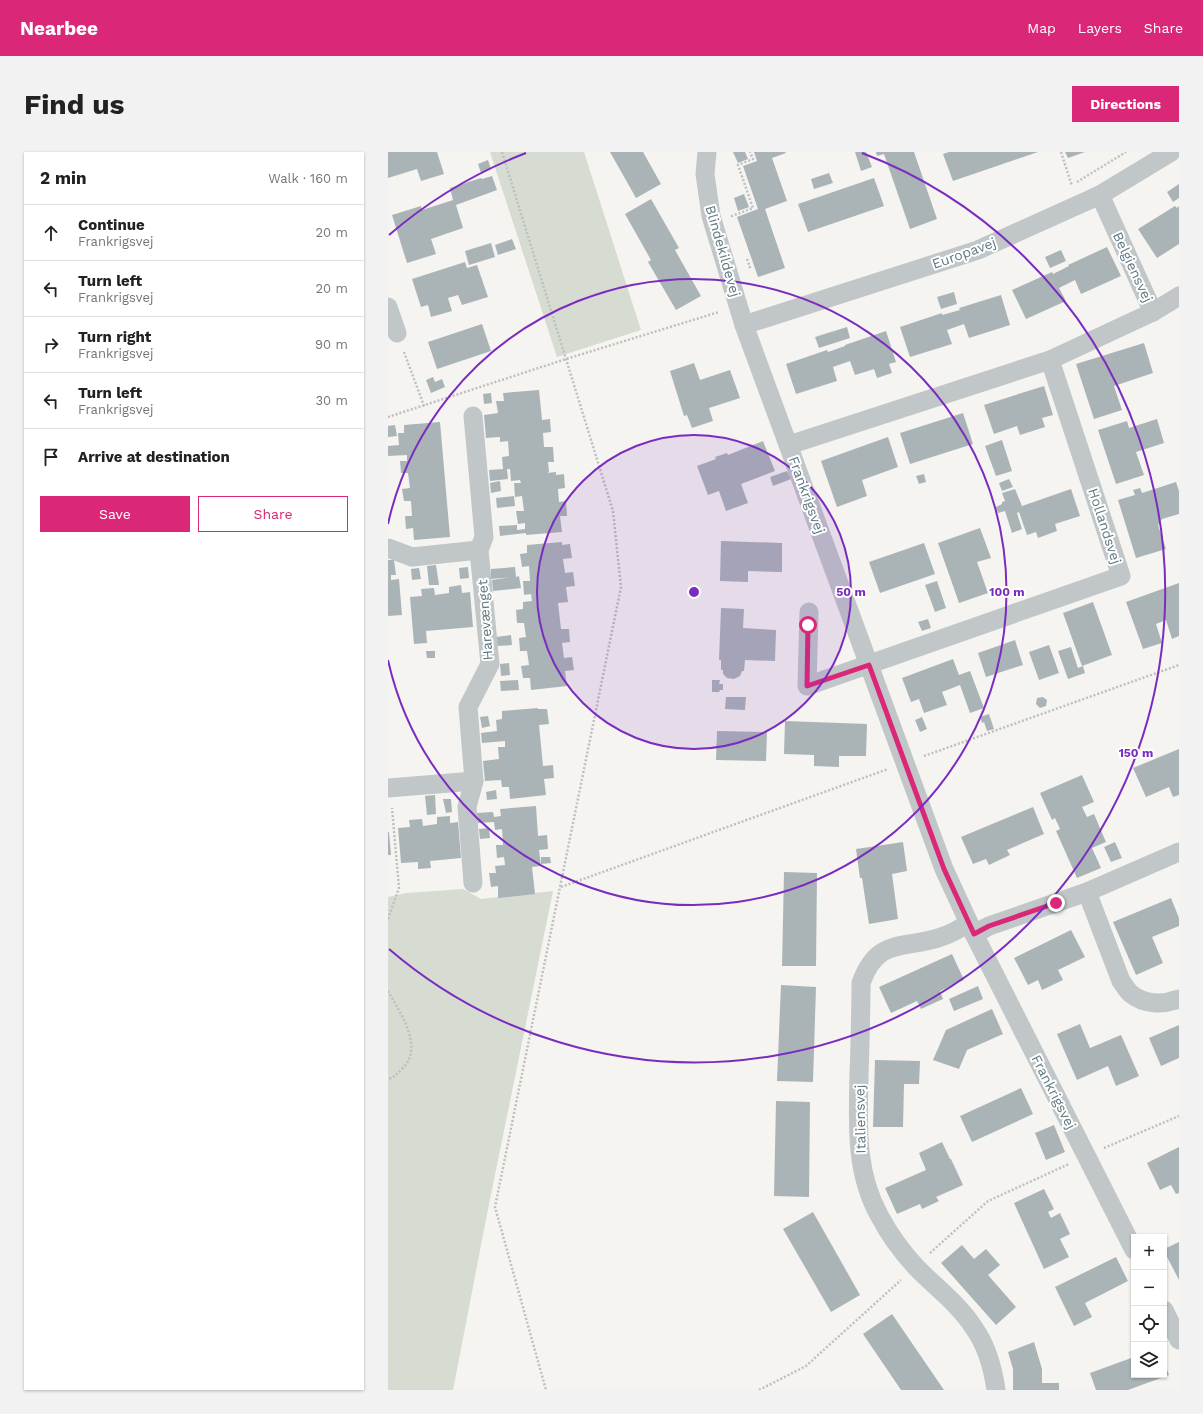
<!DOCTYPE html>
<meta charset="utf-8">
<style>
body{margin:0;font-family:"Work Sans",sans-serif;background:#f2f2f2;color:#222}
.controls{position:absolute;right:12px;bottom:12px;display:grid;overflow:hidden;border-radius:0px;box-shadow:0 1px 3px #0004}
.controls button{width:36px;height:36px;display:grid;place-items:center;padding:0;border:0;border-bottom:1px solid #e0e0e0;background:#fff;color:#222;font:20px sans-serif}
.stop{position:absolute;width:12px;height:12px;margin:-9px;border:3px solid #db2777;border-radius:50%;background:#fff}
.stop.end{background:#db2777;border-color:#fff;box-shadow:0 1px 4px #0008}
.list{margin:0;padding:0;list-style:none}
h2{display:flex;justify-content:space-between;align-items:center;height:52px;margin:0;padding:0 16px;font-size:17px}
h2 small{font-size:13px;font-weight:400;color:#767676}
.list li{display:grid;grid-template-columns:26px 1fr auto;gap:12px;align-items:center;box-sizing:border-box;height:56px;padding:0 16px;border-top:1px solid #e0e0e0}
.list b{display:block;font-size:15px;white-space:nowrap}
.list p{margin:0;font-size:13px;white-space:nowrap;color:#767676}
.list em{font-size:13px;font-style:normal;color:#767676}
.actions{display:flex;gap:8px;padding:12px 16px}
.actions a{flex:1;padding:9px 0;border:1px solid #db2777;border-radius:0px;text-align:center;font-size:14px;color:#db2777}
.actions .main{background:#db2777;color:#fff}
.icon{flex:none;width:22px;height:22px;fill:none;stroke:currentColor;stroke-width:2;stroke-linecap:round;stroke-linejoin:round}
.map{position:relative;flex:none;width:791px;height:1238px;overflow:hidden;border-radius:0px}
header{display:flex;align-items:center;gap:24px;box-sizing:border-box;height:56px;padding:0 20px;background:#db2777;color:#fff}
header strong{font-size:19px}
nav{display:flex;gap:22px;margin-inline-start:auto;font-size:14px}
.intro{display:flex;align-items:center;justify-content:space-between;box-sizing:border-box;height:96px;padding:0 24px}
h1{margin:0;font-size:28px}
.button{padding:10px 18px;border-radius:0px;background:#db2777;color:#fff;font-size:14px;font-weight:700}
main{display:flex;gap:24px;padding:0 24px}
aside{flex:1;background:#fff;border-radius:0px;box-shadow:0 1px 3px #0004}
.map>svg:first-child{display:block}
.green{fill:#d6dcd1}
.building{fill:#aab4b7}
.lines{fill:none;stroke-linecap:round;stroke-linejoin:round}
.path{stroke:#bdbfc1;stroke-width:2.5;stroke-dasharray:2 2;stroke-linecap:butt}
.street{stroke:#c1c6c8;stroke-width:19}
.route{stroke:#db2777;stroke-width:5}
.ring{fill:none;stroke:#7b2cbf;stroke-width:2}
.labels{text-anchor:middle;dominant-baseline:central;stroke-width:4;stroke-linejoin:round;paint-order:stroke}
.street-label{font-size:14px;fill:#617983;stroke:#fff}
.centre{fill:#7b2cbf;stroke:#fff;stroke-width:2}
.ring-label{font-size:12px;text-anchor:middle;font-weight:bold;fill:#7b2cbf;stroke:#fff;stroke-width:4;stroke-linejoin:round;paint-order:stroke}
</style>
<header>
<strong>Nearbee</strong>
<nav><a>Map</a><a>Layers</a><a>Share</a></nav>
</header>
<div class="intro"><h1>Find us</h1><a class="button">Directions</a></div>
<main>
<aside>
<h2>2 min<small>Walk · 160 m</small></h2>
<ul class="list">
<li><svg class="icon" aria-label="ahead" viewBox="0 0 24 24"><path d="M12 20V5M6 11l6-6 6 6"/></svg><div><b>Continue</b><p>Frankrigsvej</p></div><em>20 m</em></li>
<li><svg class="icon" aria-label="left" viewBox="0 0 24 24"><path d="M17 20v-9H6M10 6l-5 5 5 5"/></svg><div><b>Turn left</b><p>Frankrigsvej</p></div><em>20 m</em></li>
<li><svg class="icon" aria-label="right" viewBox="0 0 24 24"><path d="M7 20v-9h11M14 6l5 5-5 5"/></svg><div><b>Turn right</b><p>Frankrigsvej</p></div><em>90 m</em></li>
<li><svg class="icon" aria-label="left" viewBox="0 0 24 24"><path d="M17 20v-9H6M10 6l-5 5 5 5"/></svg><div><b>Turn left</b><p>Frankrigsvej</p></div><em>30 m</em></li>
<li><svg class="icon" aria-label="arrive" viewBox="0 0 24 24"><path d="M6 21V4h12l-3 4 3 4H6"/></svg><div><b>Arrive at destination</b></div></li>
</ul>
<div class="actions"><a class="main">Save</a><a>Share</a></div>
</aside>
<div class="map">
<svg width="791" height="1238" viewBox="0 0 791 1238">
<rect width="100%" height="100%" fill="#f5f4f0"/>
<g class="green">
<path d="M 102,0 L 196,0 L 253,178 L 169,205 Z"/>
<path d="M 75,737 L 93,747 L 165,739 L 100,1057 L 65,1238 L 0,1238 L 0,745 L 18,741 Z"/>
</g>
<g class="building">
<path d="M 0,0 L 49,0 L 56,22 L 33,29 L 29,17 L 0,26 Z"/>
<path d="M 222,0 L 255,0 L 273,32 L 248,46 Z"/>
<path d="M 345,0 L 357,0 L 360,7 L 350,11 Z"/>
<path d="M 366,0 L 397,0 L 398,1 L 384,6 L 399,49 L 377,57 L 397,116 L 370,125 L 349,65 L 370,57 L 355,14 L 369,9 Z"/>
<path d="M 467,0 L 478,0 L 484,15 L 473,19 Z"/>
<path d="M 488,0 L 526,0 L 549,67 L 522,77 L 496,2 L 489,4 Z"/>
<path d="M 561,0 L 650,0 L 565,29 L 555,2 Z"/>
<path d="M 677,0 L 697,0 L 680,6 Z"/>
<path d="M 100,8 L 103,17 L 93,21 L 90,12 Z"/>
<path d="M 441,21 L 445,31 L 426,37 L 423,27 Z"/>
<path d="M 104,24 L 109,38 L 68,53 L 75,76 L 43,87 L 48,102 L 19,111 L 4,63 L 33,54 L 34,58 L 65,48 L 62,36 L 93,26 L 94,27 Z"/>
<path d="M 486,26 L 496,54 L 420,80 L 410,52 Z"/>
<path d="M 791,32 L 791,46 L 785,50 L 779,40 Z"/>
<path d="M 356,42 L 361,55 L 350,59 L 346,46 Z"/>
<path d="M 263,47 L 291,96 L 287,98 L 313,144 L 288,158 L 260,110 L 263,108 L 237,62 Z"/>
<path d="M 787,54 L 789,56 L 791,54 L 791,92 L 769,106 L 750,77 Z"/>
<path d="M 124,87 L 128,97 L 110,103 L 107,93 Z"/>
<path d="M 103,91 L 107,105 L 81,113 L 77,99 Z"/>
<path d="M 719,95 L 733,124 L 693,142 L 687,128 L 671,136 L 678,149 L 638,167 L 624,138 L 664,120 L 665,122 L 681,114 L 680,113 Z"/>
<path d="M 673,98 L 678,109 L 662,116 L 657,105 Z"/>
<path d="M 77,110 L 79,116 L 89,113 L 100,145 L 74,153 L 70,143 L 60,146 L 64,159 L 43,165 L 40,153 L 33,155 L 24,127 Z"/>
<path d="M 566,140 L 569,152 L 553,157 L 549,145 Z"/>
<path d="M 613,143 L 622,173 L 581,186 L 576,172 L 559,178 L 564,192 L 522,205 L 512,175 L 554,161 L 554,163 L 572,158 L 571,156 Z"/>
<path d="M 94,172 L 103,199 L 49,217 L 40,190 Z"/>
<path d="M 459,175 L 462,186 L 431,196 L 427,185 Z"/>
<path d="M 498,179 L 508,210 L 501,212 L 504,221 L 489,226 L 486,217 L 467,223 L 462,209 L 445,215 L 449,229 L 408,242 L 398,212 L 439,198 L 440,200 L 457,194 L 457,193 Z"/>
<path d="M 756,191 L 765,221 L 726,234 L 734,258 L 706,267 L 688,212 Z"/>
<path d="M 306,211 L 312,228 L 342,218 L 352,246 L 321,256 L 325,269 L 304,276 L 299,263 L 296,264 L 282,219 Z"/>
<path d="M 45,225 L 47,230 L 54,227 L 57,235 L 43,241 L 38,228 Z"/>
<path d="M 656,234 L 665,263 L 654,266 L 657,275 L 632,283 L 629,274 L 606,282 L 596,253 Z"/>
<path d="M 151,238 L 154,268 L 162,267 L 163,280 L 155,281 L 156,295 L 165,295 L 166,310 L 160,310 L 161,320 L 159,321 L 168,320 L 168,323 L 176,322 L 177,336 L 170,337 L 171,350 L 178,349 L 179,364 L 172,364 L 174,380 L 138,383 L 138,381 L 112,384 L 111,374 L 129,373 L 129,378 L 137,377 L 137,371 L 130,372 L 128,359 L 136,359 L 134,344 L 127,345 L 126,331 L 133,331 L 132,328 L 123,329 L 122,317 L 119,317 L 120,327 L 102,329 L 101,318 L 115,317 L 114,305 L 121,304 L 120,289 L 112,290 L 112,285 L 98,286 L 96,263 L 110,261 L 108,249 L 116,249 L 115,241 Z"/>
<path d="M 103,241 L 104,251 L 96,252 L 95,242 Z"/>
<path d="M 575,261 L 585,292 L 522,312 L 512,281 Z"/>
<path d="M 769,267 L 776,291 L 748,300 L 756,323 L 728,332 L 710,278 L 739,269 L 741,276 Z"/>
<path d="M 52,270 L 62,385 L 26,388 L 25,376 L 18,377 L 17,364 L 24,364 L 23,349 L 16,349 L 14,337 L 22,336 L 20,321 L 13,321 L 12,309 L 19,309 L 19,303 L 0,304 L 0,294 L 11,293 L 10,281 L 16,281 L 16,273 Z"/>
<path d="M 7,273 L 9,284 L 0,285 L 0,274 Z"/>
<path d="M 500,285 L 510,315 L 474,328 L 479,344 L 449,355 L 433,309 Z"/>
<path d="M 614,288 L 624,319 L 608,324 L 597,294 Z"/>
<path d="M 375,289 L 387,319 L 353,332 L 360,351 L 338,359 L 331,339 L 320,343 L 309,314 L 328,307 L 327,305 L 339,301 L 340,303 Z"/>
<path d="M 399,319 L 403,327 L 385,334 L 382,325 Z"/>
<path d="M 536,322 L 538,330 L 531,332 L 528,324 Z"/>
<path d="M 621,327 L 625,335 L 614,339 L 611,331 Z"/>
<path d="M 112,329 L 113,339 L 103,341 L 102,331 Z"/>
<path d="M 788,330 L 791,339 L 791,362 L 774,367 L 770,373 L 778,397 L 748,406 L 730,348 L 747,343 L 745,338 L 752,336 L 754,341 Z"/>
<path d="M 627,337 L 634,354 L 683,337 L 692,364 L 667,372 L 669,379 L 650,386 L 648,380 L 639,383 L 631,360 L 629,361 L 634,377 L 624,381 L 617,359 L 610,361 L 608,355 L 614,352 L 614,350 L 617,349 L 614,341 Z"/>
<path d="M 126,344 L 127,354 L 109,356 L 108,346 Z"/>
<path d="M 592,376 L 603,406 L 589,410 L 600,441 L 571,451 L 550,391 Z"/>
<path d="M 333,389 L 394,391 L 394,420 L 360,419 L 360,430 L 332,429 Z"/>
<path d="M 174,390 L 174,393 L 182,392 L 184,406 L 175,407 L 177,421 L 185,420 L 187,434 L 178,435 L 180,450 L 170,451 L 173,477 L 181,477 L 182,490 L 174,491 L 176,506 L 184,505 L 186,518 L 177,519 L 179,534 L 143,538 L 142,526 L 135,526 L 133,514 L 141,513 L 139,499 L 132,499 L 131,486 L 138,485 L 136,471 L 129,471 L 128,458 L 135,457 L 135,450 L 144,449 L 143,442 L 136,443 L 135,429 L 142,429 L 141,414 L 134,415 L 132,402 L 139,401 L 139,393 Z"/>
<path d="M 536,391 L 547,422 L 492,441 L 481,410 Z"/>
<path d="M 0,408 L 6,408 L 8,423 L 3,423 L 3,428 L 11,427 L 14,463 L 0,464 Z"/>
<path d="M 48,413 L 51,433 L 41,433 L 39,414 Z"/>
<path d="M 80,415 L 81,426 L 72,427 L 71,416 Z"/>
<path d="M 127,415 L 128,425 L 131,424 L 133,436 L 105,439 L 104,428 L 124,425 L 103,427 L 103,417 Z"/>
<path d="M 31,416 L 33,427 L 24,428 L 23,417 Z"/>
<path d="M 549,429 L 558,456 L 547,460 L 537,433 Z"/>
<path d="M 791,431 L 791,484 L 784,487 L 778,468 L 768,472 L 774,491 L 755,497 L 738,450 Z"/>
<path d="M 73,433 L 74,441 L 82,440 L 85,475 L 38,479 L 39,491 L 26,492 L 22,445 L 34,444 L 33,437 L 46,436 L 47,443 L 61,441 L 61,435 Z"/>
<path d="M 705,450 L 724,503 L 694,514 L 675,461 Z"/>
<path d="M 333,456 L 356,457 L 355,476 L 388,478 L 387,509 L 357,508 L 356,519 L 354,519 L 352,524 L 346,527 L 339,526 L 335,522 L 335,518 L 333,518 L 333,508 L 331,508 Z"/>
<path d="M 540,467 L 543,476 L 534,479 L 530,470 Z"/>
<path d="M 123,483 L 124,493 L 109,494 L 108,485 Z"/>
<path d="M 627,488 L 635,513 L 598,525 L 590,501 Z"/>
<path d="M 661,493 L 671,521 L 651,528 L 641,500 Z"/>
<path d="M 683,495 L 690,516 L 695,514 L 697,521 L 680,527 L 670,499 Z"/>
<path d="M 38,499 L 47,499 L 47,506 L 39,506 Z"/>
<path d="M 565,507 L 571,523 L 582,519 L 596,556 L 582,561 L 572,533 L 554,540 L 559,553 L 536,561 L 531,547 L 523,550 L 514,526 Z"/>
<path d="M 121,511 L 122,523 L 113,524 L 112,512 Z"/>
<path d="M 130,528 L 131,538 L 113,539 L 112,529 Z"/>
<path d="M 324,528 L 332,528 L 331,532 L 335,532 L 335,538 L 332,538 L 331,540 L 324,540 Z"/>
<path d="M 338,545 L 358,545 L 357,558 L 337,557 Z"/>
<path d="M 655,545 L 659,548 L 658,554 L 652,556 L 648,552 L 649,546 Z"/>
<path d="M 150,556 L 150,557 L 159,557 L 161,572 L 151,573 L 155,614 L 165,613 L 166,626 L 156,627 L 158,643 L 122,647 L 121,635 L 114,635 L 113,628 L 97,629 L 95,609 L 111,607 L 110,595 L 117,595 L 117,589 L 94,591 L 93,581 L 109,579 L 108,568 L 114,567 L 114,559 Z"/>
<path d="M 601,562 L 606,577 L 599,579 L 596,570 L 594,571 L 592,565 Z"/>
<path d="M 100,564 L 102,574 L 94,576 L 92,565 Z"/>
<path d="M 534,565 L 539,577 L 532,580 L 527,568 Z"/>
<path d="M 397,569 L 479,572 L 478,604 L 451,604 L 451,615 L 426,614 L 426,603 L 396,602 Z"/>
<path d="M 329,579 L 379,580 L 378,609 L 328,608 Z"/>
<path d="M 791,597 L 791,643 L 785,645 L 781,635 L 758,645 L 745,616 Z"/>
<path d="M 694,623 L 706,650 L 694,655 L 699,665 L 706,662 L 718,690 L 704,696 L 713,716 L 689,726 L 668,679 L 672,677 L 667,666 L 664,668 L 652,641 Z"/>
<path d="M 108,638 L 109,647 L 99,648 L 98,640 Z"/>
<path d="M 47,643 L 48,662 L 39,663 L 37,644 Z"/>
<path d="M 55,647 L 63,647 L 64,660 L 58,661 Z"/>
<path d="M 148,654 L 150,684 L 159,683 L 160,697 L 151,698 L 153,714 L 144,715 L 147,742 L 110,746 L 110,734 L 103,735 L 101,721 L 108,721 L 107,714 L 117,713 L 116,705 L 109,706 L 108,693 L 115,693 L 114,677 L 107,678 L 106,670 L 90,671 L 89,661 L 105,660 L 106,665 L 113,664 L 112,657 Z"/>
<path d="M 645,655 L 656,682 L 619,698 L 622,703 L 601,713 L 598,707 L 585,712 L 573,685 Z"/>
<path d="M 62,664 L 62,671 L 70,670 L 73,706 L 42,709 L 43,716 L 30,717 L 30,710 L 13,711 L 10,676 L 22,675 L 21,668 L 34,667 L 35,674 L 49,672 L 49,665 Z"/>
<path d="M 101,676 L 102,686 L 92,687 L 91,677 Z"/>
<path d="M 0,680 L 1,680 L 3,703 L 0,703 Z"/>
<path d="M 515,690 L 519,719 L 504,722 L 510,767 L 481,772 L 474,726 L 472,726 L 468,697 Z"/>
<path d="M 727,690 L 734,706 L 723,710 L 716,695 Z"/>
<path d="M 153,705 L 162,705 L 163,711 L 153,712 Z"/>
<path d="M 396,720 L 429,721 L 428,814 L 394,814 Z"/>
<path d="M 783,746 L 791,766 L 791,774 L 764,785 L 775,811 L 748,823 L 725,770 Z"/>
<path d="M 683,778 L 697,805 L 670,818 L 675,828 L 654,838 L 650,828 L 640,833 L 626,806 Z"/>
<path d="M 564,802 L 576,828 L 552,839 L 555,847 L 533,857 L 529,849 L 503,861 L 491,835 Z"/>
<path d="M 393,833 L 428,835 L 425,930 L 389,929 Z"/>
<path d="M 590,834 L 595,847 L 566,859 L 561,847 Z"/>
<path d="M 604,857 L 615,882 L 579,898 L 571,917 L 545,908 L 558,878 Z"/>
<path d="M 692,872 L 702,896 L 733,883 L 751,924 L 728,934 L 720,914 L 689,928 L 669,882 Z"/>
<path d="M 791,873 L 791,906 L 773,914 L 761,886 Z"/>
<path d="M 487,908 L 532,909 L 531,932 L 516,932 L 515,975 L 485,975 Z"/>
<path d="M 633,936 L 645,962 L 584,990 L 572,964 Z"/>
<path d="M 388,949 L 422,950 L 421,1045 L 386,1044 Z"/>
<path d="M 666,973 L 677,1000 L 658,1008 L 647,981 Z"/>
<path d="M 554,990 L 562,1007 L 563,1007 L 575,1033 L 548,1045 L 551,1049 L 534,1057 L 532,1052 L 509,1062 L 497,1036 L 538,1018 L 531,1001 Z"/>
<path d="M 791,995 L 791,1041 L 788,1042 L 783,1033 L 772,1038 L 759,1011 Z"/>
<path d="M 656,1037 L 666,1057 L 660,1060 L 663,1066 L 672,1061 L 682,1082 L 672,1087 L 681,1105 L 656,1117 L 626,1051 Z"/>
<path d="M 425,1060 L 472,1143 L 443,1160 L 395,1077 Z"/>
<path d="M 791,1090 L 791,1128 L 776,1099 L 776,1097 Z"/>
<path d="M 574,1093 L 586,1107 L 598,1097 L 612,1113 L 600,1123 L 628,1155 L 608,1173 L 553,1111 Z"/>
<path d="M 728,1105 L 740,1129 L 697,1151 L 704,1165 L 686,1174 L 667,1135 Z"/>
<path d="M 504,1162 L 556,1238 L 513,1238 L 475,1182 Z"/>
<path d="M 646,1190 L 654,1217 L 654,1231 L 671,1231 L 671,1238 L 625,1238 L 625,1217 L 620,1200 Z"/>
<path d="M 746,1205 L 746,1223 L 776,1223 L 776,1210 L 781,1223 L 740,1238 L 708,1238 L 702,1221 Z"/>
</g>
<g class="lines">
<g class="path">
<path d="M 114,0 L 225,359 L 233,435 L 107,1055 L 158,1238"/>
<path d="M 673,0 L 684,34"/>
<path d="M 689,30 L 738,0"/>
<path d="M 344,65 L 344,64 L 365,56 L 350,13 L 365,7 L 362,0"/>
<path d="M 359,107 L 362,115 L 360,116"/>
<path d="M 16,200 L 36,254"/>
<path d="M 0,265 L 178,207 L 331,160"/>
<path d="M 536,604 L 791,513"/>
<path d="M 173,735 L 500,617"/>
<path d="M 0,767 L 11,736 L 4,656"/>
<path d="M 0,839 C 12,861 36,894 15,916 C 10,921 7,925 0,927"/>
<path d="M 716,996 L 791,964"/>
<path d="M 542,1101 L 600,1049 L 681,1012"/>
<path d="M 371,1238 L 418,1214 L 513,1128"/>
</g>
<g class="street">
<path d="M 319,0 L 317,22 L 323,64 L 356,173 L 556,717 L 586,782 L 746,1098"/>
<path d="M 712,43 L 765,160"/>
<path d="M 0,155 L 9,181"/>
<path d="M 356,173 L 590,98 L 712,43 L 783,0"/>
<path d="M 401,293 L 662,208 L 765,160 L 791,144"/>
<path d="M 0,396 L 24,405 L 91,398"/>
<path d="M 421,460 L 419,534 L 733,424 L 662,208"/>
<path d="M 0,636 L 86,629"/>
<path d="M 85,731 L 79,655 L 86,629 L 80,555 L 102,512 L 91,398 L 96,385 L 85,264"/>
<path d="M 699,740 L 733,829 C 736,833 739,838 742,841 C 756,853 775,853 791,847"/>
<path d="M 580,771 C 572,777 562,782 553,785 C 516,798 490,784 473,831 C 473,862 472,893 471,924 C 470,973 467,1019 491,1063 C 501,1082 513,1099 528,1115 C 547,1135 571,1152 586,1176 C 599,1194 605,1217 608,1238"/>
<path d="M 586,782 L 601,774 L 699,740 L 791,700"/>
<path d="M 776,1158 L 791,1188"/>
</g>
</g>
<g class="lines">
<path class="route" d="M 420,473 L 419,534 L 481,513 L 556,717 L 586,782 L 601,774 L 668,751"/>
</g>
<circle cx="306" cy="440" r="157" fill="#7b2cbf" fill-opacity=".12"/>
<g class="ring">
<circle cx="306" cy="440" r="157"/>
<path d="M0 372A313 313 0 1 1 0 508"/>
<path d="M1 83A470 470 0 0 1 138 1M474 1A470 470 0 1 1 1 797"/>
</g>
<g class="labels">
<g class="street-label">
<text transform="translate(335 99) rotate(74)">Blindekildevej</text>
<text transform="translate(576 101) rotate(-20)">Europavej</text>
<text transform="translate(745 115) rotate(65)">Belgiensvej</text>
<text transform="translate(419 343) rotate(70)">Frankrigsvej</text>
<text transform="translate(717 374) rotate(72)">Hollandsvej</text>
<text transform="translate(97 468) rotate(-94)">Harevænget</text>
<text transform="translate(666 940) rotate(63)">Frankrigsvej</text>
<text transform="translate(472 967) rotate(-91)">Italiensvej</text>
</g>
</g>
<circle cx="306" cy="440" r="6" class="centre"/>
<g class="ring-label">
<text x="463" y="444">50 m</text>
<text x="619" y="444">100 m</text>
<text x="748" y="605">150 m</text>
</g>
</svg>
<div class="controls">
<button>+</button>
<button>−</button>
<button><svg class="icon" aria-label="locate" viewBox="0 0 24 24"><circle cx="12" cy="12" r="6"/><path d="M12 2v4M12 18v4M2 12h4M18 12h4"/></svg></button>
<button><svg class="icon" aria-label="layers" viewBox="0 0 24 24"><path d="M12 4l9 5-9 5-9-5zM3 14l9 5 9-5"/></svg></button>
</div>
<div class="stop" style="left:420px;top:473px"></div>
<div class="stop end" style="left:668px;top:751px"></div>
</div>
</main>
